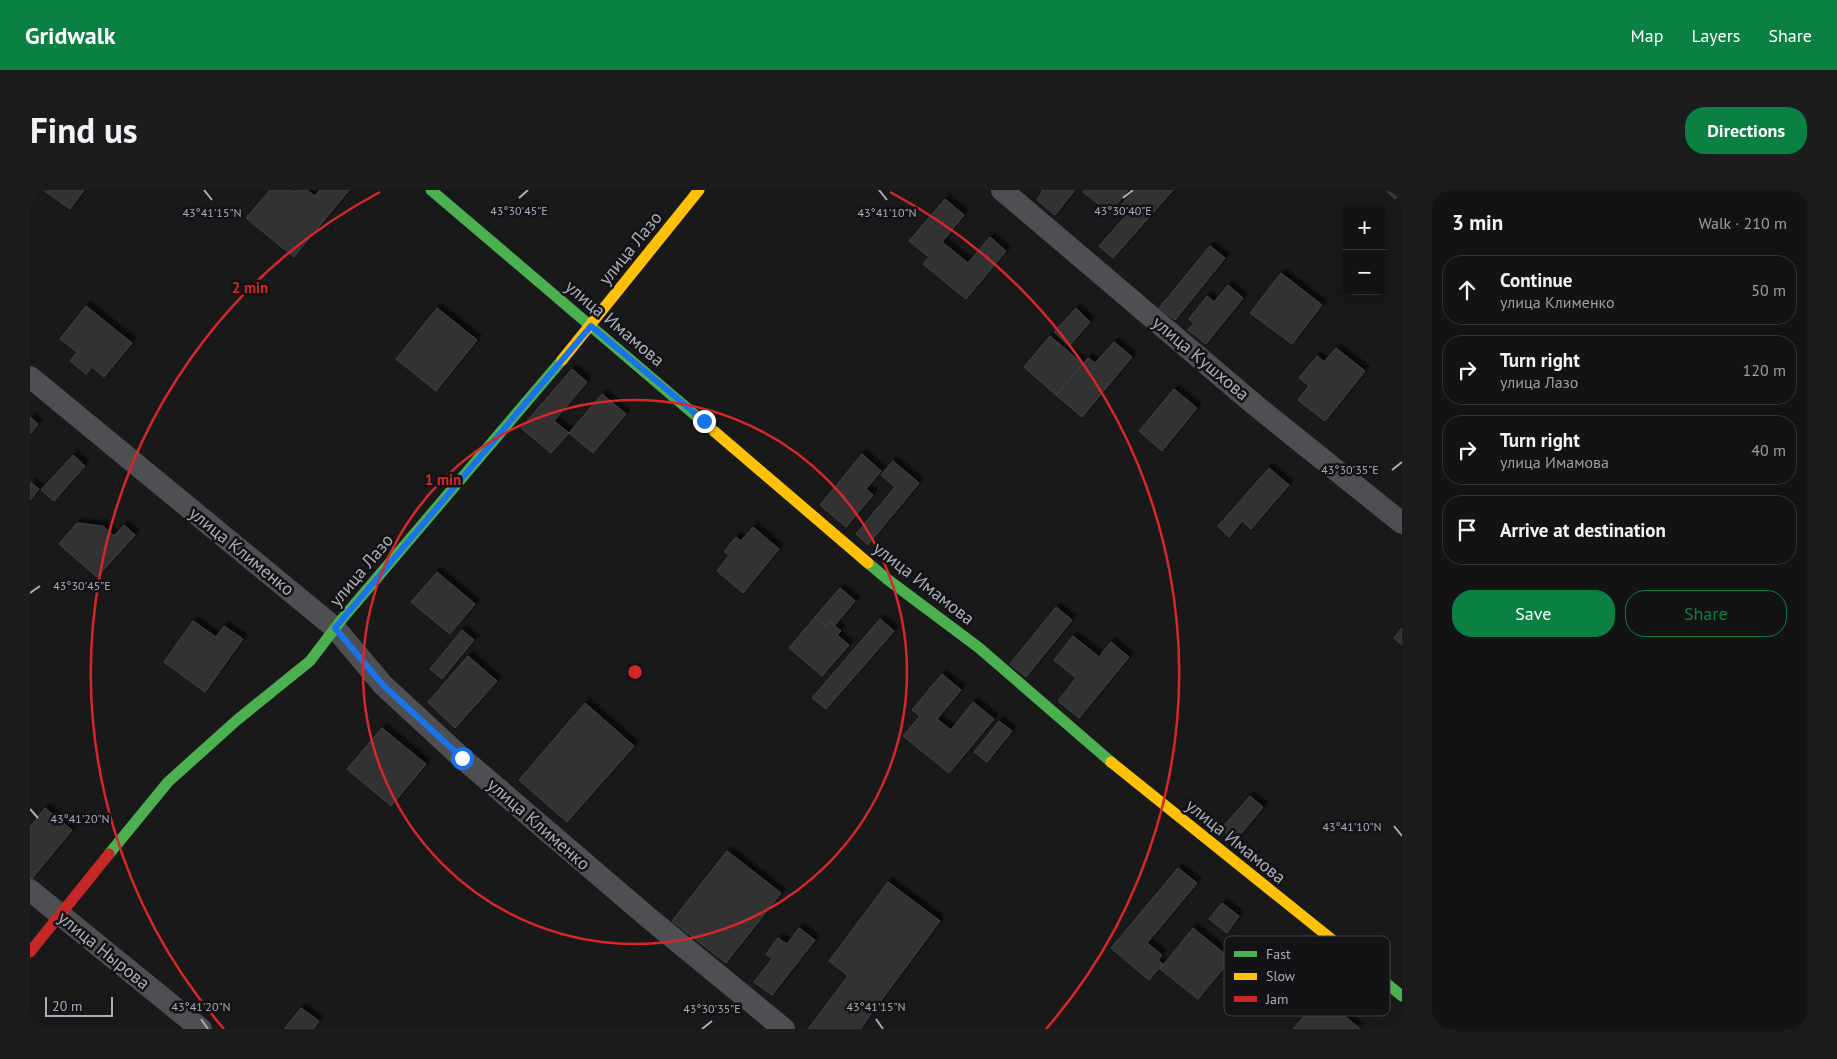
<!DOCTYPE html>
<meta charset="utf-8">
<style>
body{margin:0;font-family:"PT Sans",sans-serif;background:#1c1c1d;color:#f1f3f6}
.controls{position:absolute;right:15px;top:15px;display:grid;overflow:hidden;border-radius:10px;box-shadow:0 5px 20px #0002}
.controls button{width:45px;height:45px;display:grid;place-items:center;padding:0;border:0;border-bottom:1px solid #323234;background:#131314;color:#f1f3f6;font:25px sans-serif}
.scale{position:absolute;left:15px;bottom:12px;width:68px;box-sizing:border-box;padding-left:5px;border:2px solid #aaaebb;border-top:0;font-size:14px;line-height:18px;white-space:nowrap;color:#aaaebb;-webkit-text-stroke:4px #131316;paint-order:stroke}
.stop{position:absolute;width:15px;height:15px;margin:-11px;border:4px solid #1a73e8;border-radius:50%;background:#fff}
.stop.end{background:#1a73e8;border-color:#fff;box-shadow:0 1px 5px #0008}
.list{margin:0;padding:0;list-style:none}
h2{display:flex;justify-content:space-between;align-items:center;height:65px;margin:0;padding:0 20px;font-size:21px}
h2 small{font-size:16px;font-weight:400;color:#9d9ea0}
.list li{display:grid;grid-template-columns:32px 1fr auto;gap:15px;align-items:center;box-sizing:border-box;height:70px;margin:0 10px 10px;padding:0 10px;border:1px solid #323234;border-radius:20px}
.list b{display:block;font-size:19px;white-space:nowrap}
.list p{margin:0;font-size:16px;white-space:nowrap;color:#9d9ea0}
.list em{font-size:16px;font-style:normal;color:#9d9ea0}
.actions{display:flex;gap:10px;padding:15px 20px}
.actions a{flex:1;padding:11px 0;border:1px solid #0b8043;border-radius:20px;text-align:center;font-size:18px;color:#0b8043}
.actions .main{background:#0b8043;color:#fff}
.icon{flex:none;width:28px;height:28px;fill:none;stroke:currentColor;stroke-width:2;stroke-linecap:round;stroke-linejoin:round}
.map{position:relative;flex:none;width:1372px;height:839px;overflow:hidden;border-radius:20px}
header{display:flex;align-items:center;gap:30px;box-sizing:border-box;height:70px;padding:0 25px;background:#0b8043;color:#fff}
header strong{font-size:24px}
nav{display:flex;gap:28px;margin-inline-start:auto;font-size:18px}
.intro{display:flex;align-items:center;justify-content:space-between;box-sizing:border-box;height:120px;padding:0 30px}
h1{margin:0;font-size:35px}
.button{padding:12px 22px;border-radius:20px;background:#0b8043;color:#fff;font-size:18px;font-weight:700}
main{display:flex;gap:30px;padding:0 30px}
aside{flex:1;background:#131314;border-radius:20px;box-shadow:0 5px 20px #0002}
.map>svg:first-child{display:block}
.building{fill:#313132;stroke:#424346;filter:url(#shadow)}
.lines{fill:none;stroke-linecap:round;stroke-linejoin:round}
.street{stroke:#4d4f53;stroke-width:22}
.fast{stroke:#4caf50;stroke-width:11}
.slow{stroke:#ffc107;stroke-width:11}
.jam{stroke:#c62828;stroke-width:11}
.route{stroke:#1a73e8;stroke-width:6}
.ticks{fill:none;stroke:#aaaebb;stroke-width:2}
.ring{fill:none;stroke:#d62828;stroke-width:2.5}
.labels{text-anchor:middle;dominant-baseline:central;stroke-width:5;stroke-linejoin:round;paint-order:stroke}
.street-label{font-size:18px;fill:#aaaebb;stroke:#131316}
.key{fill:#131316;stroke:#404248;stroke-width:1}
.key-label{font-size:14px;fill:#aaaebb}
.ticks-label{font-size:12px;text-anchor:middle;fill:#aaaebb;stroke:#131316;stroke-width:5;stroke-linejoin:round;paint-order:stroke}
.centre{fill:#d62828;stroke:#131316;stroke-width:2.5}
.ring-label{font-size:15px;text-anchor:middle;font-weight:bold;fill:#d62828;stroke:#131316;stroke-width:5;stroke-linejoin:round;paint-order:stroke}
</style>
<header>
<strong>Gridwalk</strong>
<nav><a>Map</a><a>Layers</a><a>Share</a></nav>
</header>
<div class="intro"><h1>Find us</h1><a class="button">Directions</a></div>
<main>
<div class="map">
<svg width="1372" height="839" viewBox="0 0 1372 839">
<defs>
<filter id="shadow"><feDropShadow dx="4.5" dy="-4.5" stdDeviation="1" flood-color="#0009"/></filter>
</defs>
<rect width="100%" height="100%" fill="#19191a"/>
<g class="building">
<path d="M 13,0 L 54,0 L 40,19 Z"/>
<path d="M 240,0 L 262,0 L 264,2 L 266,0 L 277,0 L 285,6 L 290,0 L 319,0 L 264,67 L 216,28 Z"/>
<path d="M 1013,0 L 1045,0 L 1025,25 L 1007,10 Z"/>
<path d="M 1055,0 L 1098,0 L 1080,23 L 1053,2 Z"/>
<path d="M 1105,0 L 1143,0 L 1083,68 L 1069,56 L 1099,22 L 1091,15 Z"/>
<path d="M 1355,0 L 1372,0 L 1372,2 L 1365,9 Z"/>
<path d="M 915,9 L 934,25 L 912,52 L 938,73 L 960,47 L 976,61 L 936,109 L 893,74 L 899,67 L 879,51 Z"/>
<path d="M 1180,56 L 1195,68 L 1145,130 L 1129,118 Z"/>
<path d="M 1251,83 L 1292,115 L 1262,154 L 1220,123 Z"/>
<path d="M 1198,95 L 1213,108 L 1176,154 L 1158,140 L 1164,133 L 1159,129 L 1177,106 L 1184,112 Z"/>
<path d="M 56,116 L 102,153 L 74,187 L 62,177 L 56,184 L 40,171 L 47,162 L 30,149 Z"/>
<path d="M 407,118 L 447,150 L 406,201 L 366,169 Z"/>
<path d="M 1046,118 L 1060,132 L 1039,156 L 1024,142 Z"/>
<path d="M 1020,146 L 1053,174 L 1026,205 L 994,177 Z"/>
<path d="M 1084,152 L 1102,167 L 1052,227 L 1026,205 L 1058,168 L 1065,173 Z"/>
<path d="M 1306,158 L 1335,181 L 1295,231 L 1268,210 L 1279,196 L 1269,188 L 1287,166 L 1294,172 Z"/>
<path d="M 542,179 L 557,192 L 524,231 L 539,243 L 521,263 L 491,238 Z"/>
<path d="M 1144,199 L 1167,218 L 1132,261 L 1109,241 Z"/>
<path d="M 572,204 L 596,224 L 563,263 L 539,243 Z"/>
<path d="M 0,227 L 8,234 L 0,244 Z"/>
<path d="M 832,264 L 851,281 L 836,299 L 843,305 L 816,337 L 790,315 Z"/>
<path d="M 43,265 L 55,276 L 24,311 L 11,300 Z"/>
<path d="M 863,271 L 889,293 L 838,355 L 826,344 L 865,297 L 851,285 Z"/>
<path d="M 1239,278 L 1259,295 L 1221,339 L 1212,331 L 1199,347 L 1188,336 Z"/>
<path d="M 0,292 L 9,299 L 0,310 Z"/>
<path d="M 47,333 L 73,336 L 84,346 L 94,335 L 105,345 L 67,387 L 29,354 Z"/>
<path d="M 723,337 L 749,359 L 713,403 L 687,381 L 699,365 L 694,362 L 706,347 L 711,351 Z"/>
<path d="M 407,382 L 445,414 L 420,444 L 381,412 Z"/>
<path d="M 810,398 L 825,411 L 805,435 L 800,432 L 796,437 L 785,427 Z"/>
<path d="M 1026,417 L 1042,430 L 996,487 L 980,474 Z"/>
<path d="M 785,427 L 796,437 L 800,432 L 811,441 L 807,445 L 819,455 L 792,486 L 759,458 Z"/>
<path d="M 850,429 L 864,441 L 796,519 L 782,508 Z"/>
<path d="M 163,431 L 186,447 L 194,436 L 213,449 L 175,502 L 134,472 Z"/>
<path d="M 1372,438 L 1372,455 L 1364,448 Z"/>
<path d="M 432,440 L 444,450 L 412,489 L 400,479 Z"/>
<path d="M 1043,446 L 1069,467 L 1081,452 L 1099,467 L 1049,528 L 1028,511 L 1046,488 L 1024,470 Z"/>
<path d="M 438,466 L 467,491 L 425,538 L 398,512 Z"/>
<path d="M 912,484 L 931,500 L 907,529 L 921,540 L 943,512 L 964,529 L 919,583 L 873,546 L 890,526 L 882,520 Z"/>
<path d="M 555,513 L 604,556 L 537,632 L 489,590 Z"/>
<path d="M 969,531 L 982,541 L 957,572 L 944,562 Z"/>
<path d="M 352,538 L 396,574 L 361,616 L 317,579 Z"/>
<path d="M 1220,606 L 1233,617 L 1205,651 L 1191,639 Z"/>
<path d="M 15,618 L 42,640 L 0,691 L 0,637 Z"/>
<path d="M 697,661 L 751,703 L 696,773 L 642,731 Z"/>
<path d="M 1148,678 L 1167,693 L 1117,753 L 1132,765 L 1128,770 L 1133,774 L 1119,790 L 1081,758 Z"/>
<path d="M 858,692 L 910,731 L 830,839 L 778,839 L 818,786 L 799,771 Z"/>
<path d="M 1192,713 L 1209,726 L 1197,743 L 1179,729 Z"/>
<path d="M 769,738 L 785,750 L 742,805 L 724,792 L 742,769 L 736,764 L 748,748 L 757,754 Z"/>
<path d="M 1163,738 L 1201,769 L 1168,809 L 1130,779 Z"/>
<path d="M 1291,806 L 1330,839 L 1263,839 Z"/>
<path d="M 271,818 L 289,831 L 283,839 L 254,839 Z"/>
</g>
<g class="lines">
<g class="street">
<path d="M 972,0 L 1225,215 L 1372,333"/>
<path d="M 0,187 L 305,438 L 353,495 L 432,568 L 620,729 L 754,839"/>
<path d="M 0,700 L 171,839"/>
</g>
<g class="fast">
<path d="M 401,0 L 685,242"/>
<path d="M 838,373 L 857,389 L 948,457 L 1081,572"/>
<path d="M 79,664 L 138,592 L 207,530 L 280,471 L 312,429 L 532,170"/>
<path d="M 1310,756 L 1372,806"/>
</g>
<g class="slow">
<path d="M 532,170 L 669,0"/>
<path d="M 685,242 L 838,373"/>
<path d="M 1081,572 L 1310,756"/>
</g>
<path class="jam" d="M 0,762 L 79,664"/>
</g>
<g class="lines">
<path class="route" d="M 432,568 L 353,495 L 305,438 L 561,136 L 674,231"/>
</g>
<path class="ticks" d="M 174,0 L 182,10M 849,0 L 857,10M 489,8 L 498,0M 1093,8 L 1103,0M 1362,280 L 1372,272M 0,403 L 10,396M 0,619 L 8,628M 1364,636 L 1372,646M 171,829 L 178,839M 846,829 L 853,839M 672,839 L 682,831"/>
<g class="ring">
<circle cx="605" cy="482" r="272"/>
<path d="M194 839A544 544 0 0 1 350 2M860 2A544 544 0 0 1 1016 839"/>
</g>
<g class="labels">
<g class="street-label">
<text transform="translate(600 58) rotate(-51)">улица Лазо</text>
<text transform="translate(585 133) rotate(40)">улица Имамова</text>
<text transform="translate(1171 168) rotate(40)">улица Кушхова</text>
<text transform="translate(212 361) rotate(39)">улица Клименко</text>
<text transform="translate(331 380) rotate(-50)">улица Лазо</text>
<text transform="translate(894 393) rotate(38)">улица Имамова</text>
<text transform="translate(509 634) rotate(41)">улица Клименко</text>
<text transform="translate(1206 651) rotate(39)">улица Имамова</text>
<text transform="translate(74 760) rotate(39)">улица Нырова</text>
</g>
</g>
<rect x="1194" y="746" width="166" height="80" rx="8" class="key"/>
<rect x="1204" y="761" width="23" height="6" fill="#4caf50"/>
<rect x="1204" y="783" width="23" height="7" fill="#ffc107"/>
<rect x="1204" y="806" width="23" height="6" fill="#c62828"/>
<g class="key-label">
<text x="1236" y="769">Fast</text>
<text x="1236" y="791">Slow</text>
<text x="1236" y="814">Jam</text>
</g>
<g class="ticks-label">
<text x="489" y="25">43°30'45"E</text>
<text x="1093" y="25">43°30'40"E</text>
<text x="857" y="27">43°41'10"N</text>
<text x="182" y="27">43°41'15"N</text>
<text x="1320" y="284">43°30'35"E</text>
<text x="52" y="400">43°30'45"E</text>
<text x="50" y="633">43°41'20"N</text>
<text x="1322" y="641">43°41'10"N</text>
<text x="171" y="821">43°41'20"N</text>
<text x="846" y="821">43°41'15"N</text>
<text x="682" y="823">43°30'35"E</text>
</g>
<circle cx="605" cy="482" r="8" class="centre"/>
<g class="ring-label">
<text x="220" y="103">2 min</text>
<text x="413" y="295">1 min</text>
</g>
</svg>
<div class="controls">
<button>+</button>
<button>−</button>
</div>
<div class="scale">20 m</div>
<div class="stop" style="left:432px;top:568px"></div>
<div class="stop end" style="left:674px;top:231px"></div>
</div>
<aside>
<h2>3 min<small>Walk · 210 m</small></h2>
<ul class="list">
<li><svg class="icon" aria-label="ahead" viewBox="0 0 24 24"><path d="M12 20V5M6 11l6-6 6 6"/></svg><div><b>Continue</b><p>улица Клименко</p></div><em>50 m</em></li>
<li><svg class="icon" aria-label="right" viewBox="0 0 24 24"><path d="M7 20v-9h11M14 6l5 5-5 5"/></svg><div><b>Turn right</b><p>улица Лазо</p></div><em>120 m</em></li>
<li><svg class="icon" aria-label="right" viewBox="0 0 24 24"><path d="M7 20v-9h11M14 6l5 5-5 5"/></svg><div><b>Turn right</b><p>улица Имамова</p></div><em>40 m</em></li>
<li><svg class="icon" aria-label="arrive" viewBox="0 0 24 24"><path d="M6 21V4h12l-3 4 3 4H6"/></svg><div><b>Arrive at destination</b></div></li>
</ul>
<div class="actions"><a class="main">Save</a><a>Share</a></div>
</aside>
</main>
